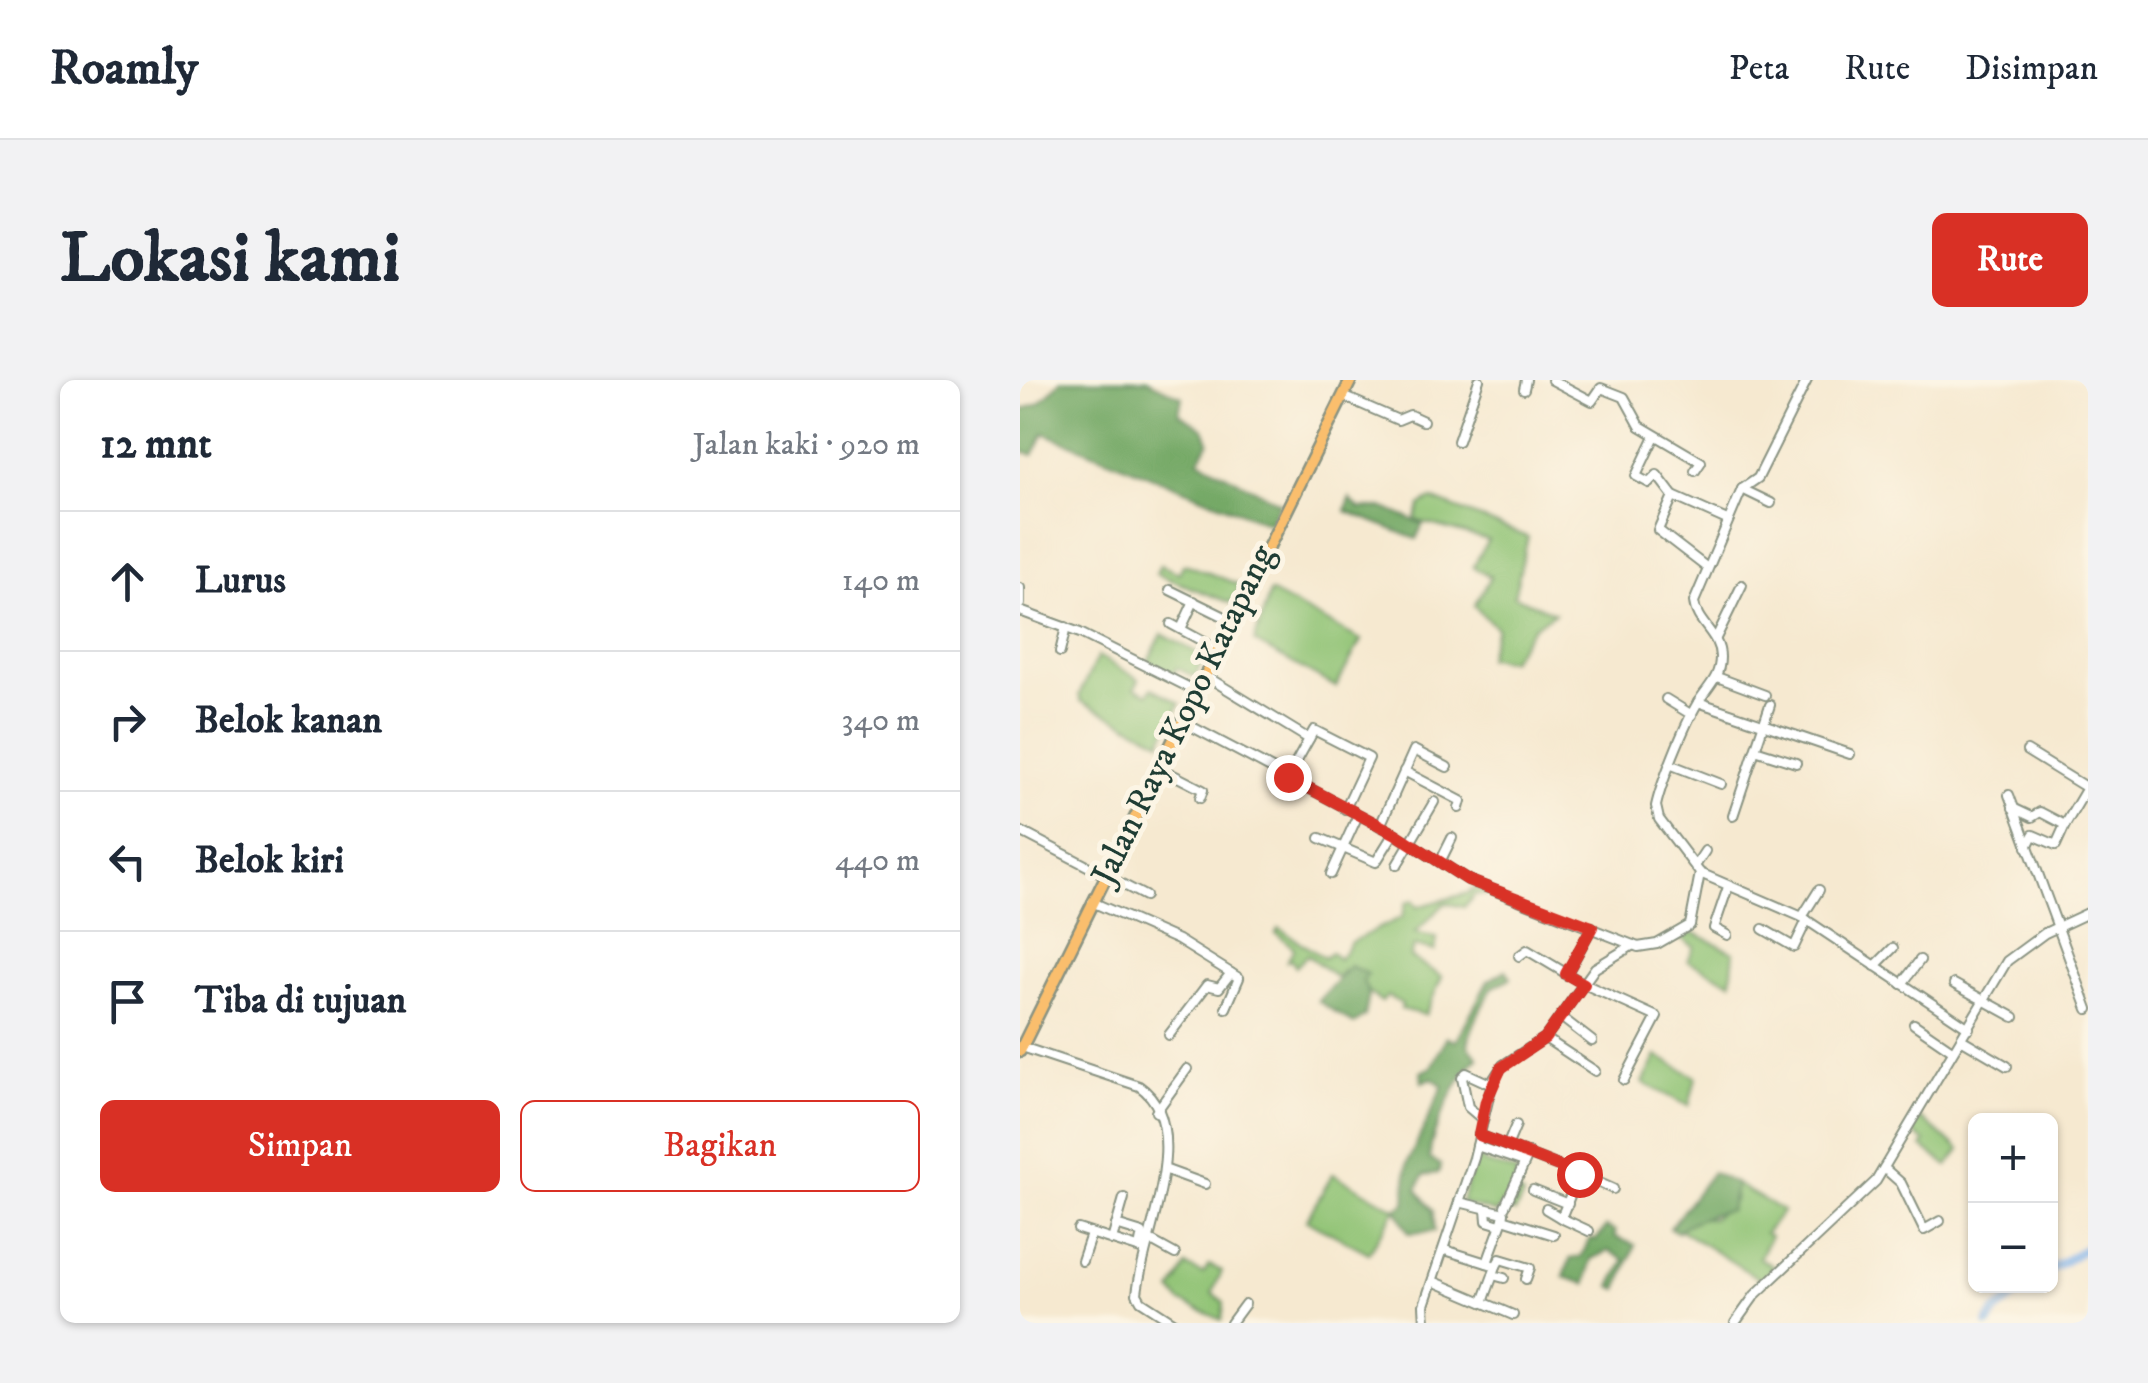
<!DOCTYPE html>
<html lang="id">
<meta charset="utf-8">
<style>
body{margin:0;font-family:"IM FELL DW Pica",serif;background:#f2f2f3;color:#1f2937}
.controls{position:absolute;right:30px;bottom:30px;display:grid;overflow:hidden;border-radius:15px;box-shadow:0 2px 8px #0004}
.controls button{width:90px;height:90px;display:grid;place-items:center;padding:0;border:0;border-bottom:2px solid #e0e1e3;background:#fff;color:#1f2937;font:50px sans-serif}
.stop{position:absolute;width:30px;height:30px;margin:-22px;border:8px solid #d93025;border-radius:50%;background:#fff}
.stop.end{background:#d93025;border-color:#fff;box-shadow:0 2px 10px #0008}
.list{margin:0;padding:0;list-style:none}
h2{display:flex;justify-content:space-between;align-items:center;height:130px;margin:0;padding:0 40px;font-size:42px}
h2 small{font-size:32px;font-weight:400;color:#747a83}
.list li{display:grid;grid-template-columns:65px 1fr auto;gap:30px;align-items:center;box-sizing:border-box;height:140px;padding:0 40px;border-top:2px solid #e0e1e3}
.list b{display:block;font-size:38px;white-space:nowrap}
.list em{font-size:32px;font-style:normal;color:#747a83}
.actions{display:flex;gap:20px;padding:30px 40px}
.actions a{flex:1;padding:22px 0;border:2px solid #d93025;border-radius:15px;text-align:center;font-size:35px;color:#d93025}
.actions .main{background:#d93025;color:#fff}
.icon{flex:none;width:55px;height:55px;fill:none;stroke:currentColor;stroke-width:2;stroke-linecap:round;stroke-linejoin:round}
.map{position:relative;flex:none;width:1068px;height:943px;overflow:hidden;border-radius:15px}
header{display:flex;align-items:center;gap:60px;box-sizing:border-box;height:140px;padding:0 50px;background:#fff;border-bottom:2px solid #e0e1e3}
header strong{font-size:48px}
nav{display:flex;gap:55px;margin-inline-start:auto;font-size:35px}
.intro{display:flex;align-items:center;justify-content:space-between;box-sizing:border-box;height:240px;padding:0 60px}
h1{margin:0;font-size:70px}
.button{padding:25px 45px;border-radius:15px;background:#d93025;color:#fff;font-size:35px;font-weight:700}
main{display:flex;gap:60px;padding:0 60px}
aside{flex:1;background:#fff;border-radius:15px;box-shadow:0 2px 8px #0004}
.map>svg:first-child{display:block}
.green{fill:#90c375;stroke:#588054;stroke-width:2.5}
.forest{fill:#74a966;stroke:#4a734d;stroke-width:2.5}
.lines{fill:none;stroke-linecap:round;stroke-linejoin:round}
.river{stroke:#7db0ea;stroke-width:9}
.minor-casing{stroke:#8a9382;stroke-width:12}
.major-casing{stroke:#8a9382;stroke-width:15}
.minor{stroke:#fff;stroke-width:8}
.major{stroke:#fabe6d;stroke-width:10}
.route{stroke:#d93025;stroke-width:12}
.labels{text-anchor:middle;dominant-baseline:central;stroke-width:10;stroke-linejoin:round;paint-order:stroke}
.street-label{font-size:35px;fill:#1f3d34;stroke:#fcf5e5}
</style>
<header>
<strong>Roamly</strong>
<nav><a>Peta</a><a>Rute</a><a>Disimpan</a></nav>
</header>
<div class="intro"><h1>Lokasi kami</h1><a class="button">Rute</a></div>
<main>
<aside>
<h2>12 mnt<small>Jalan kaki · 920 m</small></h2>
<ul class="list">
<li><svg class="icon" aria-label="ahead" viewBox="0 0 24 24"><path d="M12 20V5M6 11l6-6 6 6"/></svg><div><b>Lurus</b></div><em>140 m</em></li>
<li><svg class="icon" aria-label="right" viewBox="0 0 24 24"><path d="M7 20v-9h11M14 6l5 5-5 5"/></svg><div><b>Belok kanan</b></div><em>340 m</em></li>
<li><svg class="icon" aria-label="left" viewBox="0 0 24 24"><path d="M17 20v-9H6M10 6l-5 5 5 5"/></svg><div><b>Belok kiri</b></div><em>440 m</em></li>
<li><svg class="icon" aria-label="arrive" viewBox="0 0 24 24"><path d="M6 21V4h12l-3 4 3 4H6"/></svg><div><b>Tiba di tujuan</b></div></li>
</ul>
<div class="actions"><a class="main">Simpan</a><a>Bagikan</a></div>
</aside>
<div class="map">
<svg width="1068" height="943" viewBox="0 0 1068 943">
<rect width="100%" height="100%" fill="#fcf5e5"/>
<filter id="ink" filterUnits="userSpaceOnUse"><feTurbulence type="fractalNoise" baseFrequency=".01" numOctaves="2"/><feDisplacementMap in="SourceGraphic" scale="20" xChannelSelector="R" yChannelSelector="G"/><feConvolveMatrix kernelMatrix="1 2 1 2 8 2 1 2 1" color-interpolation-filters="sRGB"/></filter>
<filter id="wash" filterUnits="userSpaceOnUse"><feTurbulence type="fractalNoise" baseFrequency=".0048" numOctaves="4" result="noise"/><feDisplacementMap in="SourceGraphic" scale="40" xChannelSelector="R" yChannelSelector="G"/><feGaussianBlur stdDeviation="2.25" result="paint"/><feColorMatrix in="noise" values="0 0 0 0 0 0 0 0 0 0 0 0 0 0 0 0 0 1.4 0 .05"/><feComposite in="paint" operator="in"/></filter>
<g filter="url(#wash)">
<rect width="100%" height="100%" fill="#f6e9d0"/>
<g class="green">
<path d="M 412,119 L 508,157 L 494,216 L 535,233 L 514,246 L 490,280 L 467,278 L 477,248 L 454,226 L 471,197 L 453,187 L 468,160 L 395,140 L 401,125 Z"/>
<path d="M 140,185 L 159,193 L 163,185 L 168,185 L 220,205 L 211,223 L 136,194 Z"/>
<path d="M 250,212 L 341,260 L 316,307 L 234,262 Z"/>
<path d="M 142,254 L 185,277 L 175,297 L 157,288 L 153,294 L 128,281 Z"/>
<path d="M 78,276 L 119,299 L 115,308 L 128,314 L 132,308 L 160,323 L 141,361 L 61,321 L 59,315 Z"/>
<path d="M 456,507 L 469,511 L 466,515 L 455,514 L 444,527 L 425,523 L 395,553 L 417,558 L 415,571 L 394,566 L 390,577 L 422,597 L 405,635 L 381,629 L 382,624 L 367,616 L 362,622 C 346,614 341,600 326,589 L 316,597 L 287,575 L 276,587 L 271,580 L 267,581 L 274,568 L 256,553 L 259,548 L 304,578 L 311,573 L 319,579 L 331,562 L 382,537 L 386,523 L 393,520 L 397,527 L 448,513 Z"/>
<path d="M 672,552 L 714,572 L 711,602 L 668,581 L 674,567 L 659,557 Z"/>
<path d="M 637,676 L 676,697 L 669,726 L 623,703 Z"/>
<path d="M 899,737 L 940,770 L 928,786 L 902,767 L 905,762 L 891,751 Z"/>
<path d="M 459,768 L 466,771 L 462,782 L 498,792 L 495,798 L 501,803 L 497,812 L 503,816 L 495,832 L 480,827 L 477,833 L 441,823 Z"/>
<path d="M 313,794 L 376,829 L 349,873 L 286,840 Z"/>
<path d="M 716,804 L 763,831 L 745,853 L 750,856 L 739,878 L 754,887 L 741,900 L 659,849 L 677,838 L 693,838 L 714,821 Z"/>
<path d="M 189,885 L 202,891 L 192,913 L 204,922 L 202,940 L 161,922 L 152,911 L 166,886 L 183,894 Z"/>
</g>
<g class="forest">
<path d="M 42,0 L 127,0 L 162,17 L 159,33 L 184,49 L 189,61 L 179,80 L 260,123 L 249,144 L 24,53 L 13,75 L 0,70 L 0,31 L 20,23 Z"/>
<path d="M 330,118 L 339,128 L 364,128 L 403,144 L 396,159 L 326,131 Z"/>
<path d="M 330,586 L 348,594 L 343,601 L 349,615 L 345,636 L 334,644 L 298,621 Z"/>
<path d="M 486,590 L 491,598 L 472,608 C 462,627 451,644 448,665 L 458,678 C 440,691 408,756 410,779 L 421,785 L 418,793 L 404,795 L 397,809 L 413,830 L 415,851 L 389,853 L 376,829 L 385,823 L 387,784 L 423,706 L 412,698 L 402,702 L 401,692 L 411,687 L 427,657 L 436,661 L 468,601 Z"/>
<path d="M 692,792 L 716,804 L 710,830 C 697,832 668,841 657,852 L 650,848 Z"/>
<path d="M 586,847 L 595,851 L 595,857 L 615,865 L 598,909 L 591,906 L 605,880 L 589,871 L 571,879 L 566,904 L 544,897 L 550,879 L 561,877 L 570,858 L 576,860 Z"/>
</g>
<g class="lines">
<g class="river">
<path d="M 1030,890 L 1068,867"/>
<path d="M 968,943 L 975,932 L 1009,906"/>
</g>
</g>
</g>
<g filter="url(#ink)">
<g class="lines">
<g class="minor-casing">
<g id="minor">
<path d="M 532,0 L 572,21 L 581,8 L 604,17 L 620,46 L 681,82 L 675,91"/>
<path d="M 504,9 L 506,0"/>
<path d="M 323,16 L 378,40 L 390,35 L 403,41"/>
<path d="M 635,56 L 616,96 L 629,103 L 637,95 L 653,116 L 707,140"/>
<path d="M 438,61 L 459,0"/>
<path d="M 722,109 L 751,123"/>
<path d="M 653,116 L 638,150 L 686,187"/>
<path d="M 0,208 L 0,224"/>
<path d="M 150,210 L 211,240"/>
<path d="M 0,231 L 60,253 L 176,311"/>
<path d="M 151,244 L 197,269"/>
<path d="M 161,249 L 174,221"/>
<path d="M 696,258 L 722,205"/>
<path d="M 40,272 L 46,247"/>
<path d="M 184,295 L 289,359"/>
<path d="M 697,297 L 745,315"/>
<path d="M 646,319 L 672,335"/>
<path d="M 678,322 L 830,374"/>
<path d="M 161,341 L 374,453 L 448,500 L 618,567 L 637,564 L 670,545 L 680,493 L 639,439 L 636,426 C 641,403 664,346 677,324 C 687,307 700,299 700,277 C 700,254 676,243 674,222 L 722,109 L 738,98 L 787,0"/>
<path d="M 735,370 L 776,383"/>
<path d="M 1007,371 L 1067,408"/>
<path d="M 652,385 L 701,404"/>
<path d="M 138,387 L 183,410 L 180,418"/>
<path d="M 384,391 L 441,421 L 439,428"/>
<path d="M 268,397 L 294,350 L 349,378 L 325,429"/>
<path d="M 989,415 L 1068,629"/>
<path d="M 993,428 L 1012,437 L 1020,432 L 1045,445 L 1068,406"/>
<path d="M 713,436 L 750,325"/>
<path d="M 360,446 L 394,370 L 427,387"/>
<path d="M 0,451 L 125,516"/>
<path d="M 300,458 L 356,482 L 374,453"/>
<path d="M 1007,467 L 1013,455 L 1036,465 L 1045,445"/>
<path d="M 421,480 L 432,458"/>
<path d="M 377,485 L 414,422"/>
<path d="M 675,486 L 685,471"/>
<path d="M 680,493 L 782,537 L 949,648"/>
<path d="M 311,494 L 338,435"/>
<path d="M 72,522 L 158,560 L 219,598 L 206,628"/>
<path d="M 782,537 L 799,510"/>
<path d="M 743,549 L 774,567 L 787,540"/>
<path d="M 707,555 L 694,548 L 708,507"/>
<path d="M 499,576 L 507,570 L 564,604 L 637,637 L 604,700"/>
<path d="M 855,586 L 873,568"/>
<path d="M 546,595 L 572,547"/>
<path d="M 882,604 L 900,580"/>
<path d="M 934,604 L 994,637"/>
<path d="M 541,637 L 572,661"/>
<path d="M 894,644 L 932,670"/>
<path d="M 149,655 L 187,605 L 199,608 L 211,593"/>
<path d="M 525,658 L 575,691"/>
<path d="M 941,659 L 987,686"/>
<path d="M 2,667 L 119,706 C 177,746 122,858 117,914 L 121,921 L 155,943"/>
<path d="M 136,732 L 167,689"/>
<path d="M 462,739 L 448,727 L 442,698 L 446,693 L 472,705"/>
<path d="M 459,755 L 559,794 L 541,838 L 569,851"/>
<path d="M 488,764 L 496,745"/>
<path d="M 457,766 L 504,782"/>
<path d="M 864,788 L 881,803 L 904,850 L 920,841"/>
<path d="M 144,789 L 185,804"/>
<path d="M 559,794 L 593,809"/>
<path d="M 513,810 L 548,824"/>
<path d="M 439,822 L 484,833 L 483,839"/>
<path d="M 485,826 L 509,773"/>
<path d="M 466,829 L 467,841 L 480,845"/>
<path d="M 526,829 L 541,838"/>
<path d="M 96,845 L 122,853 L 120,863"/>
<path d="M 58,849 L 124,870"/>
<path d="M 126,858 L 155,874"/>
<path d="M 92,860 L 104,818"/>
<path d="M 425,870 L 476,886 L 473,895 L 484,898"/>
<path d="M 62,881 L 71,854"/>
<path d="M 467,883 L 483,839 L 534,855"/>
<path d="M 476,886 L 480,879 L 510,888 L 506,899"/>
<path d="M 415,902 L 493,935"/>
<path d="M 463,922 L 473,895"/>
<path d="M 211,943 L 225,924"/>
<path d="M 405,943 L 404,925 L 454,778 L 473,700 L 483,685 L 525,658 L 575,588 L 613,565"/>
<path d="M 715,943 L 735,915 L 856,801 L 987,581 L 1025,553 L 1068,533"/>
</g>
</g>
<g class="major-casing">
<path id="major" d="M 0,671 L 331,0"/>
</g>
<use href="#minor" class="minor"/>
<use href="#major" class="major"/>
</g>
</g>
<g class="lines" filter="url(#ink)">
<path class="route" d="M 268,397 L 376,454 L 448,500 L 572,547 L 546,594 L 564,604 L 525,658 L 481,688 L 466,721 L 459,755 L 559,794"/>
</g>
<g class="labels">
<g class="street-label">
<text transform="translate(164 335) rotate(-64)">Jalan Raya Kopo Katapang</text>
</g>
</g>
</svg>
<div class="controls">
<button>+</button>
<button>−</button>
</div>
<div class="stop" style="left:559px;top:794px"></div>
<div class="stop end" style="left:268px;top:397px"></div>
</div>
</main>
